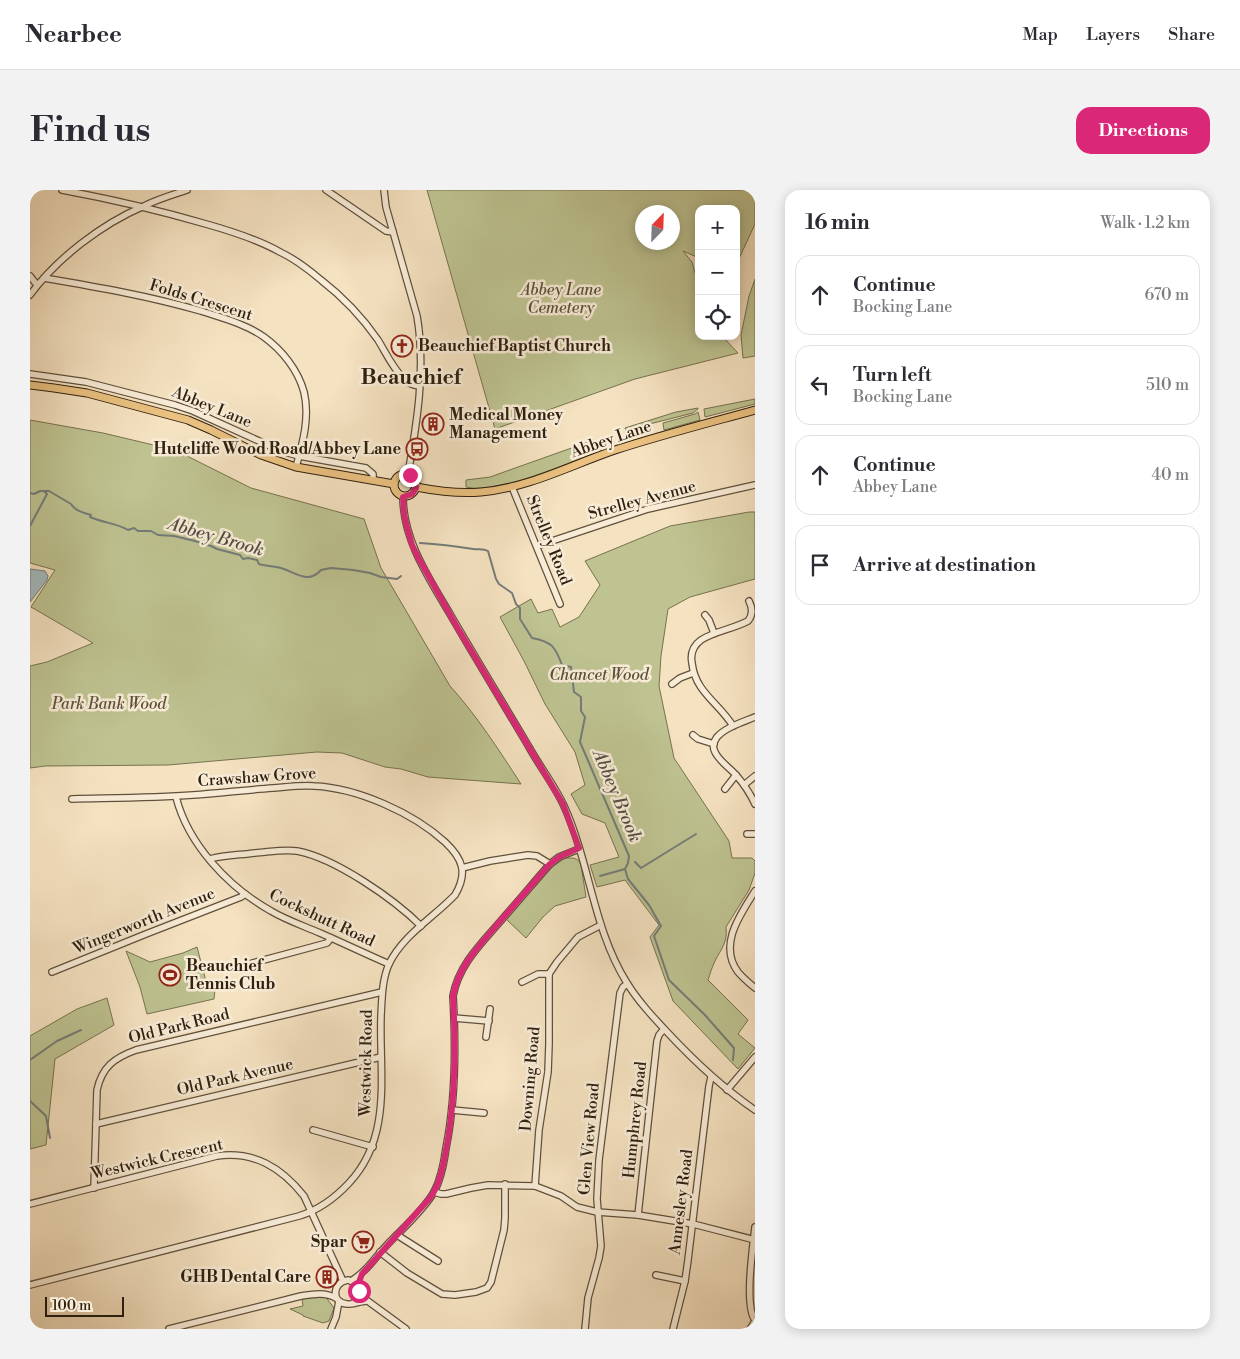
<!DOCTYPE html>
<meta charset="utf-8">
<style>
body{margin:0;font-family:"Libre Bodoni",serif;background:#f2f2f3;color:#2b2b33}
.controls{position:absolute;right:15px;top:15px;display:grid;overflow:hidden;border-radius:10px;box-shadow:0 2px 12px #0003}
.controls button{width:45px;height:45px;display:grid;place-items:center;padding:0;border:0;border-bottom:1px solid #e1e1e2;background:#fff;color:#2b2b33;font:25px sans-serif}
.compass{position:absolute;left:605px;top:15px;width:45px;height:45px;border-radius:50%;background:#fff;box-shadow:0 2px 12px #0003;rotate:23deg}
.scale{position:absolute;left:15px;bottom:12px;width:79px;box-sizing:border-box;padding-left:5px;border:2px solid #2f2010;border-top:0;font-size:14px;line-height:18px;white-space:nowrap;color:#2f2010;-webkit-text-stroke:4px #f8ecd7;paint-order:stroke}
.stop{position:absolute;width:15px;height:15px;margin:-11px;border:4px solid #db2777;border-radius:50%;background:#fff}
.stop.end{background:#db2777;border-color:#fff;box-shadow:0 1px 5px #0008}
.list{margin:0;padding:0;list-style:none}
h2{display:flex;justify-content:space-between;align-items:center;height:65px;margin:0;padding:0 20px;font-size:21px}
h2 small{font-size:16px;font-weight:400;color:#7c7c81}
.list li{display:grid;grid-template-columns:32px 1fr auto;gap:15px;align-items:center;box-sizing:border-box;height:80px;margin:0 10px 10px;padding:0 10px;border:1px solid #e1e1e2;border-radius:15px}
.list b{display:block;font-size:19px;white-space:nowrap}
.list p{margin:0;font-size:16px;white-space:nowrap;color:#7c7c81}
.list em{font-size:16px;font-style:normal;color:#7c7c81}
.icon{flex:none;width:28px;height:28px;fill:none;stroke:currentColor;stroke-width:2;stroke-linecap:round;stroke-linejoin:round}
.map{position:relative;flex:none;width:725px;height:1139px;overflow:hidden;border-radius:15px}
header{display:flex;align-items:center;gap:30px;box-sizing:border-box;height:70px;padding:0 25px;background:#fff;border-bottom:1px solid #e1e1e2}
header strong{font-size:24px}
nav{display:flex;gap:28px;margin-inline-start:auto;font-size:18px}
.intro{display:flex;align-items:center;justify-content:space-between;box-sizing:border-box;height:120px;padding:0 30px}
h1{margin:0;font-size:35px}
.button{padding:12px 22px;border-radius:15px;background:#db2777;color:#fff;font-size:18px;font-weight:700}
main{display:flex;gap:30px;padding:0 30px}
aside{flex:1;background:#fff;border-radius:15px;box-shadow:0 2px 12px #0003}
.map>svg:first-child{display:block}
.green{fill:#bec391;stroke:#767250;fill-rule:evenodd}
.water{fill:#a2babf;stroke:#747c79}
.lines{fill:none;stroke-linecap:round;stroke-linejoin:round}
.stream{stroke:#747c79;stroke-width:2}
.minor-casing{stroke:#60503c;stroke-width:8}
.major-casing{stroke:#2f2010;stroke-width:9}
.minor{stroke:#f8ecd7;stroke-width:5.5}
.major{stroke:#eac180;stroke-width:7}
.route{stroke:#db2777;stroke-width:6}
.labels{text-anchor:middle;dominant-baseline:central;stroke-width:5;stroke-linejoin:round;paint-order:stroke}
.park-label{font-size:16px;font-style:italic;fill:#5a5137;stroke:#f8ecd7}
.street-label{font-size:16px;fill:#2f2010;stroke:#f8ecd7}
.poi-label{font-size:16px;font-weight:bold;fill:#2f2010;stroke:#f8ecd7;text-anchor:start}
.water-label{font-size:18px;font-style:italic;fill:#524e45;stroke:#f8ecd7}
.district-label{font-size:21px;font-weight:bold;fill:#2f2010;stroke:#f8ecd7}
</style>
<header>
<strong>Nearbee</strong>
<nav><a>Map</a><a>Layers</a><a>Share</a></nav>
</header>
<div class="intro"><h1>Find us</h1><a class="button">Directions</a></div>
<main>
<div class="map">
<svg width="725" height="1139" viewBox="0 0 725 1139">
<rect width="100%" height="100%" fill="#f5e2c1"/>
<filter id="stains"><feTurbulence type="fractalNoise" baseFrequency=".004" numOctaves="4"/><feColorMatrix values="0 0 0 0 .2 0 0 0 0 .09 0 0 0 0 .02 0 0 0 .5 -.17"/></filter>
<radialGradient id="worn" r=".72"><stop offset=".6" stop-color="#630" stop-opacity="0"/><stop offset="1" stop-color="#630" stop-opacity=".3"/></radialGradient>
<g class="green">
<path d="M 397,0 L 725,0 L 725,34 L 706,75 L 706,19 L 669,19 L 669,68 L 653,61 L 662,72 L 669,97 L 669,146 L 692,146 L 708,163 L 605,189 L 465,239 ZM 612,22 L 642,22 L 642,52 L 612,52 Z"/>
<path d="M 725,89 L 725,166 L 713,168 L 711,145 L 719,106 Z"/>
<path d="M 725,209 L 725,214 L 675,227 L 674,219 Z"/>
<path d="M 668,218 L 668,219 L 663,223 L 596,240 L 595,238 L 646,222 Z"/>
<path d="M 668,222 L 670,230 L 634,240 L 633,233 L 665,224 Z"/>
<path d="M 0,230 L 73,243 L 132,257 L 155,265 L 221,298 L 334,329 L 351,378 L 420,496 C 447,526 469,560 491,594 L 398,587 L 371,579 L 355,577 L 312,563 L 287,562 L 138,575 L 15,576 L 0,578 L 0,476 L 17,472 L 63,453 L 1,417 L 25,380 L 0,373 Z"/>
<path d="M 564,250 L 568,262 C 538,273 466,305 436,297 L 436,290 L 460,287 Z"/>
<path d="M 719,322 L 725,322 L 725,389 L 660,407 L 638,419 L 631,466 L 629,496 L 644,568 L 699,651 L 702,668 L 722,668 L 725,671 L 725,683 L 719,700 L 696,737 C 698,752 691,759 685,771 C 682,777 680,784 678,790 L 718,830 L 708,844 L 725,858 L 708,879 L 643,811 L 620,747 L 629,735 L 595,690 L 567,697 L 560,675 L 589,667 L 575,633 L 552,624 L 541,604 L 555,595 L 545,562 L 515,514 L 494,471 L 470,427 L 501,409 L 508,423 L 522,419 L 530,437 L 549,427 L 570,395 L 555,371 L 640,336 Z"/>
<path d="M 535,668 C 543,668 548,667 551,675 L 556,707 L 525,716 L 513,727 L 496,748 L 476,729 L 522,677 Z"/>
<path d="M 167,757 L 178,799 L 185,799 L 184,809 L 117,824 L 110,797 L 96,761 L 120,772 L 153,763 Z"/>
<path d="M 77,808 L 84,835 L 25,869 L 16,955 L 0,959 L 0,846 L 47,819 Z"/>
<path d="M 295,1106 L 304,1118 L 299,1131 L 293,1133 L 273,1126 L 273,1125 L 260,1119 L 273,1116 L 272,1109 Z"/>
</g>
<path class="water" d="M 0,379 L 15,381 L 18,386 L 17,390 L 0,412 Z"/>
<g class="lines">
<g class="stream">
<path d="M 0,303 L 4,304 L 10,301 L 19,301 L 41,314 C 45,321 54,323 61,325 L 60,327 C 73,333 87,333 98,340 L 104,338 L 108,341 L 121,341 L 128,345 L 144,346 L 165,351 L 181,356 L 187,359 L 210,365 L 213,369 L 218,368 L 227,370 C 228,371 228,373 229,374 C 230,375 248,377 251,378 C 265,382 278,395 291,380 L 301,378 L 323,380 L 340,383 L 351,387 L 367,389 L 371,386"/>
<path d="M 0,336 L 17,304 L 14,301"/>
<path d="M 390,353 C 408,354 425,356 443,359 C 448,360 453,358 458,361 L 466,389 L 469,394 L 482,403 L 486,414 L 490,418 L 490,429 L 502,448 C 522,452 525,456 532,475 L 541,477 L 544,502 L 551,507 L 551,521 L 555,527 L 550,552 L 599,666 L 598,673 L 595,679 L 598,689 L 619,715 L 631,736 L 624,746 L 639,790 L 675,825 L 704,858 L 703,870"/>
<path d="M 605,672 L 611,678 L 666,644"/>
<path d="M 570,686 L 595,679"/>
<path d="M 0,870 L 27,851 L 51,840"/>
<path d="M 0,911 L 16,926 L 20,948"/>
</g>
<g class="minor-casing">
<g id="minor">
<path d="M 32,0 C 81,9 128,20 176,34 C 201,41 227,49 250,62 C 265,69 278,79 291,90 C 313,107 332,127 348,150 C 356,163 362,177 373,188 C 377,193 382,195 389,196"/>
<path d="M 296,0 L 356,41 L 363,42"/>
<path d="M 354,0 L 356,17 L 387,126 C 396,178 387,233 378,284"/>
<path d="M 0,86 L 7,95"/>
<path d="M 14,88 C 67,97 119,106 171,121 C 192,128 216,134 234,147 C 252,160 268,180 274,202 C 280,227 273,252 266,277"/>
<path d="M 0,105 C 27,68 72,34 114,16 C 128,9 142,5 157,0"/>
<path d="M 0,184 L 56,192 L 145,215 L 163,221 L 251,261 L 269,266 L 336,278 L 343,284 L 343,290"/>
<path d="M 482,297 L 530,414"/>
<path d="M 373,307 C 373,350 399,388 420,424 C 446,469 473,513 499,557 C 510,577 525,596 534,616 C 560,673 563,739 597,793 C 608,811 623,827 638,843 C 665,872 693,898 725,920"/>
<path d="M 507,356 L 618,319 L 725,295"/>
<path d="M 675,425 L 679,430 L 684,443"/>
<path d="M 642,494 L 650,488 L 663,483"/>
<path d="M 725,527 C 713,532 696,537 687,547 C 684,551 682,557 685,562 C 689,571 699,577 706,585 C 713,593 720,603 725,614"/>
<path d="M 703,536 C 689,513 665,502 662,473 C 660,463 663,456 671,450 C 685,441 703,439 718,431 C 723,425 723,419 719,411"/>
<path d="M 663,545 L 668,549 L 684,554"/>
<path d="M 714,595 L 725,586"/>
<path d="M 695,599 L 706,585"/>
<path d="M 146,607 C 158,654 198,697 241,721 C 256,730 274,736 290,743 C 313,753 336,764 359,774"/>
<path d="M 717,644 L 725,644"/>
<path d="M 180,669 C 194,665 211,665 225,663 C 239,662 254,659 267,661 C 305,668 364,709 391,736"/>
<path d="M 432,678 L 460,671 L 498,665 L 507,666 L 520,674"/>
<path d="M 725,701 C 710,725 688,755 708,782 C 713,788 719,793 725,798"/>
<path d="M 204,778 L 297,753 L 301,748"/>
<path d="M 22,782 L 116,744 L 211,707 L 215,704"/>
<path d="M 492,792 L 508,784 L 519,784 L 527,772 L 548,747 L 571,735"/>
<path d="M 424,828 L 459,831"/>
<path d="M 456,847 L 460,819"/>
<path d="M 697,900 L 725,867"/>
<path d="M 422,920 L 454,923"/>
<path d="M 66,934 L 351,867"/>
<path d="M 283,940 L 343,957"/>
<path d="M 505,996 L 509,940 L 518,882 L 519,854 L 519,784"/>
<path d="M 64,998 L 67,900 C 72,877 84,868 106,860 L 352,802"/>
<path d="M 404,1002 L 411,1004 L 416,1004 L 441,998 L 458,995 L 505,996 L 531,1006 L 547,1017 L 567,1022 L 608,1025 L 663,1034 L 725,1050"/>
<path d="M 0,1014 L 187,966 C 224,961 251,977 274,1006 L 313,1091"/>
<path d="M 608,1025 L 627,851 L 629,845 L 634,839"/>
<path d="M 725,1037 C 723,1057 714,1115 725,1130"/>
<path d="M 367,1045 L 408,1071"/>
<path d="M 350,1062 L 377,1083 L 412,1104 L 425,1105 L 446,1102 L 457,1098 L 461,1092 L 474,1040 L 475,1028 L 475,994"/>
<path d="M 626,1085 L 655,1091"/>
<path d="M 321,1091 C 337,1081 343,1070 356,1056 C 370,1041 394,1020 404,1002 C 411,989 414,973 416,958 C 426,908 426,857 423,806 C 429,773 454,751 475,726 C 490,709 505,691 520,674 L 529,667 L 549,659"/>
<path d="M 0,1095 L 269,1026 C 289,1020 305,1008 319,993 C 363,946 349,884 351,826 C 352,808 352,790 359,774 C 373,745 403,728 425,705 C 438,683 433,669 415,652 C 383,623 328,598 284,596 C 271,595 256,597 243,598 C 216,600 190,603 163,605 C 123,608 82,608 42,609"/>
<path d="M 335,1109 L 376,1139"/>
<path d="M 324,1112 C 332,1103 330,1093 318,1090 C 302,1092 301,1113 317,1114 C 323,1115 330,1111 337,1111"/>
<path d="M 139,1139 L 271,1106 C 284,1104 295,1102 306,1108"/>
<path d="M 301,1139 L 306,1127 L 309,1111"/>
<path d="M 555,1139 L 558,1108 L 569,1068 L 571,1056 L 567,1009 L 569,970 L 590,803 L 593,797 L 597,794"/>
<path d="M 643,1139 L 655,1091 L 658,1070 L 679,896 L 681,887"/>
<path d="M 720,1139 L 725,1131"/>
</g>
</g>
<g class="major-casing">
<g id="major">
<path d="M 0,195 L 24,198 L 57,203 L 158,230 L 181,240 L 231,265 L 266,277 L 364,294"/>
<circle cx="375" cy="295" r="11"/>
<path d="M 386,297 C 407,301 429,304 451,302 C 498,298 541,275 585,260 C 631,245 678,233 725,220"/>
</g>
</g>
<use href="#minor" class="minor"/>
<use href="#major" class="major"/>
</g>
<g class="lines">
<path class="route" d="M 329,1101 L 328,1095 L 332,1084 L 400,1008 C 410,994 413,977 416,960 C 426,909 426,858 423,806 C 429,774 452,753 472,729 C 488,711 504,692 520,674 L 529,667 L 549,658 L 533,614 L 427,437 L 389,369 L 382,355 L 377,337 L 374,324 L 373,307 L 382,304 L 386,298 L 385,290 L 380,285"/>
</g>
<defs>
<g id="church-ring" transform="scale(1.125)"><circle r="9.5" fill="#f8ecd7" stroke="#8f2418" stroke-width="1.5"/><path d="M-1.2-6h2.4v3.5h3.3v2.4h-3.3V6h-2.4V-.1h-3.3v-2.4h3.3Z" fill="#8f2418"/></g>
<g id="building-ring" transform="scale(1.125)"><circle r="9.5" fill="#f8ecd7" stroke="#8f2418" stroke-width="1.5"/><path d="M-4-6H4V6H1V3H-1V6H-4ZM-2.5-4.3h1.7v1.8h-1.7ZM.8-4.3h1.7v1.8H.8ZM-2.5-1h1.7V.8h-1.7ZM.8-1h1.7V.8H.8Z" fill="#8f2418"/></g>
<g id="bus-ring" transform="scale(1.125)"><circle r="9.5" fill="#f8ecd7" stroke="#8f2418" stroke-width="1.5"/><path d="M-5-6H5V4H4V6H2V4H-2V6H-4V4H-5ZM-3.5-4V0h7V-4ZM-3.5 1.2v1.5H-2V1.2ZM2 1.2v1.5H3.5V1.2Z" fill="#8f2418"/></g>
<g id="stadium-ring" transform="scale(1.125)"><circle r="9.5" fill="#f8ecd7" stroke="#8f2418" stroke-width="1.5"/><path d="M0-5a6.5 5 0 1 0 0 10a6.5 5 0 1 0 0-10ZM-3.5-1.8h7v3.6h-7Z" fill="#8f2418"/></g>
<g id="supermarket-ring" transform="scale(1.125)"><circle r="9.5" fill="#f8ecd7" stroke="#8f2418" stroke-width="1.5"/><path d="M-6-5.5h2.5l.6 2H6L4.5 2H-2.5L-4.4-4H-6ZM-1.5 3.2a1.3 1.3 0 1 0 .1 0ZM3 3.2a1.3 1.3 0 1 0 .1 0Z" fill="#8f2418"/></g>
</defs>
<g fill-rule="evenodd">
<use href="#church-ring" x="372" y="156"/>
<use href="#building-ring" x="403" y="234"/>
<use href="#bus-ring" x="387" y="259"/>
<use href="#stadium-ring" x="140" y="785"/>
<use href="#supermarket-ring" x="333" y="1052"/>
<use href="#building-ring" x="297" y="1087"/>
</g>
<g class="labels">
<g class="park-label">
<text x="531" y="100">Abbey Lane<tspan x="531" dy="18">Cemetery</tspan></text>
<text x="569" y="485">Chancet Wood</text>
<text x="79" y="514">Park Bank Wood</text>
</g>
<g class="street-label">
<text transform="translate(171 110) rotate(17)">Folds Crescent</text>
<text transform="translate(182 217) rotate(22)">Abbey Lane</text>
<text transform="translate(581 249) rotate(-19)">Abbey Lane</text>
<text transform="translate(612 310) rotate(-15)">Strelley Avenue</text>
<text transform="translate(519 350) rotate(68)">Strelley Road</text>
<text transform="translate(227 587) rotate(-4)">Crawshaw Grove</text>
<text transform="translate(292 728) rotate(25)">Cockshutt Road</text>
<text transform="translate(114 731) rotate(-22)">Wingerworth Avenue</text>
<text transform="translate(149 836) rotate(-14)">Old Park Road</text>
<text transform="translate(336 873) rotate(-89)">Westwick Road</text>
<text transform="translate(205 887) rotate(-13)">Old Park Avenue</text>
<text transform="translate(500 889) rotate(-85)">Downing Road</text>
<text transform="translate(605 930) rotate(-84)">Humphrey Road</text>
<text transform="translate(559 949) rotate(-85)">Glen View Road</text>
<text transform="translate(127 969) rotate(-13)">Westwick Crescent</text>
<text transform="translate(651 1012) rotate(-83)">Annesley Road</text>
</g>
<g class="poi-label">
<text x="388" y="156">Beauchief Baptist Church</text>
<text x="419" y="225">Medical Money<tspan x="419" dy="18">Management</tspan></text>
<text x="371" y="259" text-anchor="end">Hutcliffe Wood Road/Abbey Lane</text>
<text x="156" y="776">Beauchief<tspan x="156" dy="18">Tennis Club</tspan></text>
<text x="317" y="1052" text-anchor="end">Spar</text>
<text x="281" y="1087" text-anchor="end">GHB Dental Care</text>
</g>
<g class="water-label">
<text transform="translate(186 347) rotate(16)">Abbey Brook</text>
<text transform="translate(587 606) rotate(67)">Abbey Brook</text>
</g>
<g class="district-label">
<text x="381" y="188">Beauchief</text>
</g>
</g>
<rect width="100%" height="100%" filter="url(#stains)"/>
<rect width="100%" height="100%" fill="url(#worn)"/>
</svg>
<div class="controls">
<button>+</button>
<button>−</button>
<button><svg class="icon" aria-label="locate" viewBox="0 0 24 24"><circle cx="12" cy="12" r="6"/><path d="M12 2v4M12 18v4M2 12h4M18 12h4"/></svg></button>
</div>
<svg class="compass" viewBox="-18 -18 36 36"><path d="M0-13l5 13h-10z" fill="#e53935"/><path d="M0 13l5-13h-10z" fill="#7c7c81"/></svg>
<div class="scale">100 m</div>
<div class="stop" style="left:329px;top:1101px"></div>
<div class="stop end" style="left:380px;top:285px"></div>
</div>
<aside>
<h2>16 min<small>Walk · 1.2 km</small></h2>
<ul class="list">
<li><svg class="icon" aria-label="ahead" viewBox="0 0 24 24"><path d="M12 20V5M6 11l6-6 6 6"/></svg><div><b>Continue</b><p>Bocking Lane</p></div><em>670 m</em></li>
<li><svg class="icon" aria-label="left" viewBox="0 0 24 24"><path d="M17 20v-9H6M10 6l-5 5 5 5"/></svg><div><b>Turn left</b><p>Bocking Lane</p></div><em>510 m</em></li>
<li><svg class="icon" aria-label="ahead" viewBox="0 0 24 24"><path d="M12 20V5M6 11l6-6 6 6"/></svg><div><b>Continue</b><p>Abbey Lane</p></div><em>40 m</em></li>
<li><svg class="icon" aria-label="arrive" viewBox="0 0 24 24"><path d="M6 21V4h12l-3 4 3 4H6"/></svg><div><b>Arrive at destination</b></div></li>
</ul>
</aside>
</main>
